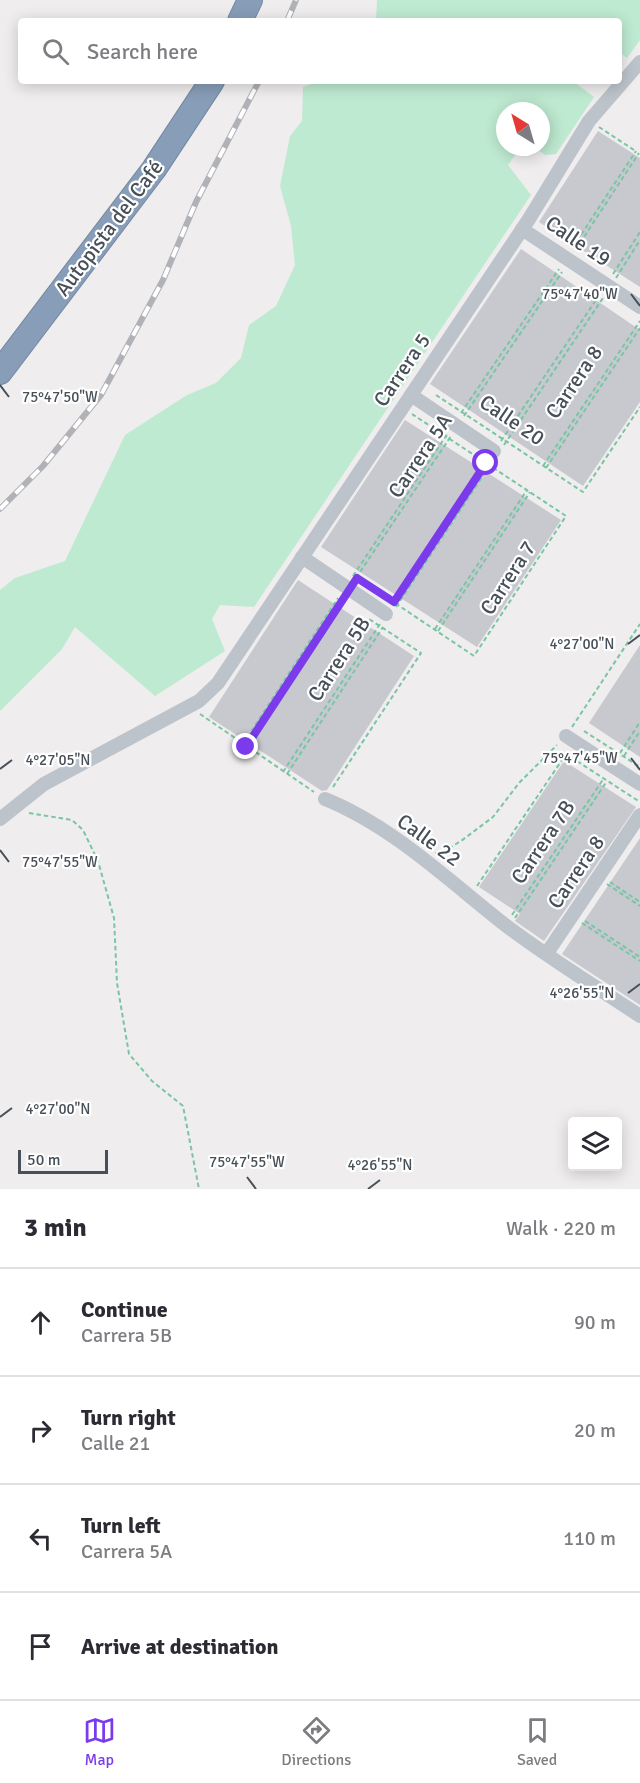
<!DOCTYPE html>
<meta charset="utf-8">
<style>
body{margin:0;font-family:Signika,sans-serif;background:#f2f2f3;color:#2b2b33}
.controls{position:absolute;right:18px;bottom:18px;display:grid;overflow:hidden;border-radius:6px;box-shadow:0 3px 15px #0003}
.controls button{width:54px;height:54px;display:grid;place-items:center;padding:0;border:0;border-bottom:2px solid #e1e1e2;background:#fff;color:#2b2b33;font:30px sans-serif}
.compass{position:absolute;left:496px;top:102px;width:54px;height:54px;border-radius:50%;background:#fff;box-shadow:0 3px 15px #0003;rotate:323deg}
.scale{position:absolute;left:18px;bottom:15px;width:90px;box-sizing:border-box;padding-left:6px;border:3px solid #474f58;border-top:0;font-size:16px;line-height:21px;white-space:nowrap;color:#474f58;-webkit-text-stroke:4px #fff;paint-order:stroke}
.stop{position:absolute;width:18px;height:18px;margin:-14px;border:4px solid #7c3aed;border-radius:50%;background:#fff}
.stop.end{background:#7c3aed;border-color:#fff;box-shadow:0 2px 6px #0008}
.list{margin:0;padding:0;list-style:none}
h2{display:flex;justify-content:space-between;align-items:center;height:78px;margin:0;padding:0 24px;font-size:26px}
h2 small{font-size:20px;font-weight:400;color:#7c7c81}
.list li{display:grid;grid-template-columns:39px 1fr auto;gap:18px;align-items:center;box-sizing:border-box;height:108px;padding:0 24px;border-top:2px solid #e1e1e2}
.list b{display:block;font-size:22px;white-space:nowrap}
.list p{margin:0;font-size:20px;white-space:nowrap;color:#7c7c81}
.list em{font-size:20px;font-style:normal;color:#7c7c81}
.icon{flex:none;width:33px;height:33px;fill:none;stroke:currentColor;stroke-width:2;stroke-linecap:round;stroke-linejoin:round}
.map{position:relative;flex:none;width:640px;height:1189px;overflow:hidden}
.search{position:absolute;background:#fff;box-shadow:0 3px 15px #0003;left:18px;right:18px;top:18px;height:66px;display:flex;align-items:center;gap:15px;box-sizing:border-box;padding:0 21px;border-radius:6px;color:#7c7c81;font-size:22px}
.sheet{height:510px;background:#fff}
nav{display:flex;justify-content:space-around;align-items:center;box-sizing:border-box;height:84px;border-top:2px solid #e1e1e2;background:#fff;font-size:16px;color:#7c7c81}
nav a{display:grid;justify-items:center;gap:3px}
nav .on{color:#7c3aed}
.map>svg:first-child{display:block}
.green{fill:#beead1}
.building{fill:#c7c9cf}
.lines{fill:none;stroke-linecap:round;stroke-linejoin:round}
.highway-casing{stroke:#7488a4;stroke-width:26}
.path{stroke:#79c5a4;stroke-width:2;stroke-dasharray:4.5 3;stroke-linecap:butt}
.street{stroke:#bcc3cb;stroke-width:14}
.highway{stroke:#889db8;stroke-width:24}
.rail-casing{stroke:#b0b2b7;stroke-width:6}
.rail{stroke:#fff;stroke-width:4;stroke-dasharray:11;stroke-linecap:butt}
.route{stroke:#7c3aed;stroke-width:8}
.ticks{fill:none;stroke:#474f58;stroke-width:2}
.labels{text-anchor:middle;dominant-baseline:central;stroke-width:4.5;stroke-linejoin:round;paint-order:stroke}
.street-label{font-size:21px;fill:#474f58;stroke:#fff}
.ticks-label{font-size:15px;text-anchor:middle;fill:#474f58;stroke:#fff;stroke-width:4.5;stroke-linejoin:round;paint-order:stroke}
</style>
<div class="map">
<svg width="640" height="1189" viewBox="0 0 640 1189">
<rect width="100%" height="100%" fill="#efeded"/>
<g class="green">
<path d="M 377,0 L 640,0 L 640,40 L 627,58 L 619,52 L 619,21 L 376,21 Z"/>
<path d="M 320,81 L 573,81 L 594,97 L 556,154 L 545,155 L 534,147 L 541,147 L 541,111 L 505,111 L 505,147 L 521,147 L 508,165 L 531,195 L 254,607 L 220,605 L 212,619 L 225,651 L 155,696 L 75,627 L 62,649 L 0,711 L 0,590 L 15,578 L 65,561 L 125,435 L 187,395 L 216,383 L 241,358 L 249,325 L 276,306 L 295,265 L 291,226 L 280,186 L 290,136 L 302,121 L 303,87 Z"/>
</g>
<g class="building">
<path d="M 598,131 L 640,158 L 640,287 L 539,222 Z"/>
<path d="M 521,249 L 640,330 L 640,402 L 583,486 L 430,384 Z"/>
<path d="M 405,420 L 561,520 L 477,647 L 321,547 Z"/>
<path d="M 298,580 L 414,656 L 327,790 L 322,791 L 209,717 Z"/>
<path d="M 640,645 L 640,757 L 589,723 Z"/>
<path d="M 564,761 L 636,807 L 544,941 L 515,921 L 520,914 L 479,887 Z"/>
<path d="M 640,838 L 640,1005 L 562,954 Z"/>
</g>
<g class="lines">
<g class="highway-casing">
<g id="highway">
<path d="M 240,21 L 250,0"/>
<path d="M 0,372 L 154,169 L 212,81"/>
</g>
</g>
<g class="path">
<path d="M 599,127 L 634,150"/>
<path d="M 573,247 L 636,151"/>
<path d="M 576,249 L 639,153"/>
<path d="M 613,274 L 640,232"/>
<path d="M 616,278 L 640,240"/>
<path d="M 436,395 L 583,492 L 640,407"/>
<path d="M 461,413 L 559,269"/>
<path d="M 464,416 L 562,272"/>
<path d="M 501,441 L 600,294"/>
<path d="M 504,445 L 603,298"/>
<path d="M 543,466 L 640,321"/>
<path d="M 546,468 L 640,328"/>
<path d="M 353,576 L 448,433"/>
<path d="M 356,578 L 451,436"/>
<path d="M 383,595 L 474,656 L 566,516 L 412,414"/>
<path d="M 393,604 L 488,461"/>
<path d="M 396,607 L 492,462"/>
<path d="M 435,629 L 527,490"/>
<path d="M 438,631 L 530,492"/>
<path d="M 200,714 L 314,792"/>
<path d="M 572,727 L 640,624"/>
<path d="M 584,731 L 640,767"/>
<path d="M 243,744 L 338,598"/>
<path d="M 246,747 L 343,598"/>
<path d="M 620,753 L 640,722"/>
<path d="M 624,756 L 640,731"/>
<path d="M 283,772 L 380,624"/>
<path d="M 287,774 L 383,627"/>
<path d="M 333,787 L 421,653 L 369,619"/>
<path d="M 29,813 L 72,820 L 83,830 L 98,861 L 114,918 L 117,983 L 129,1054 L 152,1081 L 183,1106 L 199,1189"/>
<path d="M 435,853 L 441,853 L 461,841 L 493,817 L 519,783 L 557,745"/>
<path d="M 610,882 L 640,902"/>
<path d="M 607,884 L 640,906"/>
<path d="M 477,886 L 566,754 L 640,802"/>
<path d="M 512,915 L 604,778"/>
<path d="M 515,918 L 607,781"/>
<path d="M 585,921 L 640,957"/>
<path d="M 582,923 L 640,961"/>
</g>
<g class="street">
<path d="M 522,229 L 640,307"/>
<path d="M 411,395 L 494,451"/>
<path d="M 302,557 L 386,614"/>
<path d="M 566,736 L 640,784"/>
<path d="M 325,799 C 392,826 448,880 504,924 C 547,957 595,986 640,1016"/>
<path d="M 0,819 L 44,784 L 199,701 L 218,683 L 529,219 L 589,121 L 640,62"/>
<path d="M 547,953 L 640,815"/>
</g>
<use href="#highway" class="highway"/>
<g class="rail-casing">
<g id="rail">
<path d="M 287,21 L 296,0"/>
<path d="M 0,509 L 43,466 L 101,395 L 163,280 L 196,202 L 259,81"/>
</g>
</g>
<use href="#rail" class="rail"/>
</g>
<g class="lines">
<path class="route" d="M 246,747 L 357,578 L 394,602 L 486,463"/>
</g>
<path class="ticks" d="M 631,294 L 640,306M 0,385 L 9,397M 628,644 L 640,635M 631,758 L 640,770M 0,769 L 12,760M 0,850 L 9,862M 628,993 L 640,984M 0,1117 L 12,1108M 247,1177 L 256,1189M 368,1189 L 380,1180"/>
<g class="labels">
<g class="street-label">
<text transform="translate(109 228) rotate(-53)">Autopista del Café</text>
<text transform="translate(578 241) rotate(34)">Calle 19</text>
<text transform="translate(402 370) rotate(-56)">Carrera 5</text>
<text transform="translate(574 382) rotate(-56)">Carrera 8</text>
<text transform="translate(512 420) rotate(34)">Calle 20</text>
<text transform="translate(420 456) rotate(-56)">Carrera 5A</text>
<text transform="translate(508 578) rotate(-57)">Carrera 7</text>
<text transform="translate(339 659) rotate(-57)">Carrera 5B</text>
<text transform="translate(429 840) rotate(36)">Calle 22</text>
<text transform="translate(543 842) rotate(-56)">Carrera 7B</text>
<text transform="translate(576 872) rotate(-56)">Carrera 8</text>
</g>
</g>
<g class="ticks-label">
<text x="580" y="299">75°47'40"W</text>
<text x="60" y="402">75°47'50"W</text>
<text x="582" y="649">4°27'00"N</text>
<text x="580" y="763">75°47'45"W</text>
<text x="58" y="765">4°27'05"N</text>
<text x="60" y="867">75°47'55"W</text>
<text x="582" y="998">4°26'55"N</text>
<text x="58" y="1114">4°27'00"N</text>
<text x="247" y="1167">75°47'55"W</text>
<text x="380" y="1170">4°26'55"N</text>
</g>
</svg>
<div class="controls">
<button><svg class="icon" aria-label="layers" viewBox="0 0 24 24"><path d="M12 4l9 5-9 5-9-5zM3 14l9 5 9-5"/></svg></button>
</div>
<svg class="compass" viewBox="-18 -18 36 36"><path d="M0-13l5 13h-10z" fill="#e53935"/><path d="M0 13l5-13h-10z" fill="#7c7c81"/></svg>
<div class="scale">50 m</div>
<div class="stop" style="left:486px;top:463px"></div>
<div class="stop end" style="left:246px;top:747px"></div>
<div class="search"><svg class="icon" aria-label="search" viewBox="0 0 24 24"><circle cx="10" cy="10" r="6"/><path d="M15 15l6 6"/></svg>Search here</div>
</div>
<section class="sheet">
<h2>3 min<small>Walk · 220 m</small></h2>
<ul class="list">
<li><svg class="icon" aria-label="ahead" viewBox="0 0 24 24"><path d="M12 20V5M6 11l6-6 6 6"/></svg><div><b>Continue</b><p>Carrera 5B</p></div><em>90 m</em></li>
<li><svg class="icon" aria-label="right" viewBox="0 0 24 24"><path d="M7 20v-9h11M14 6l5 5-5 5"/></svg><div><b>Turn right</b><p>Calle 21</p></div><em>20 m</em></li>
<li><svg class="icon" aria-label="left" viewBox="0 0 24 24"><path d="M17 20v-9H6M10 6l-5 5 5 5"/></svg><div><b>Turn left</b><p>Carrera 5A</p></div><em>110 m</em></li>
<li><svg class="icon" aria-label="arrive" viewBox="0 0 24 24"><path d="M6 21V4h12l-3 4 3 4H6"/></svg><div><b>Arrive at destination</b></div></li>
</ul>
</section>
<nav>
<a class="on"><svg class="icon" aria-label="map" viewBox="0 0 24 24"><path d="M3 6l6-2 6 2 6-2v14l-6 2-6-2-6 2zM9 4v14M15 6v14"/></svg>Map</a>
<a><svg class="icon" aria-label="directions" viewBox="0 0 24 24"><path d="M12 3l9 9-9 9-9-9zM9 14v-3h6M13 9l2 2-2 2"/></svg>Directions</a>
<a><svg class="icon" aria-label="saved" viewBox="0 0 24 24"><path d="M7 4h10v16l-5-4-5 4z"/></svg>Saved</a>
</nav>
